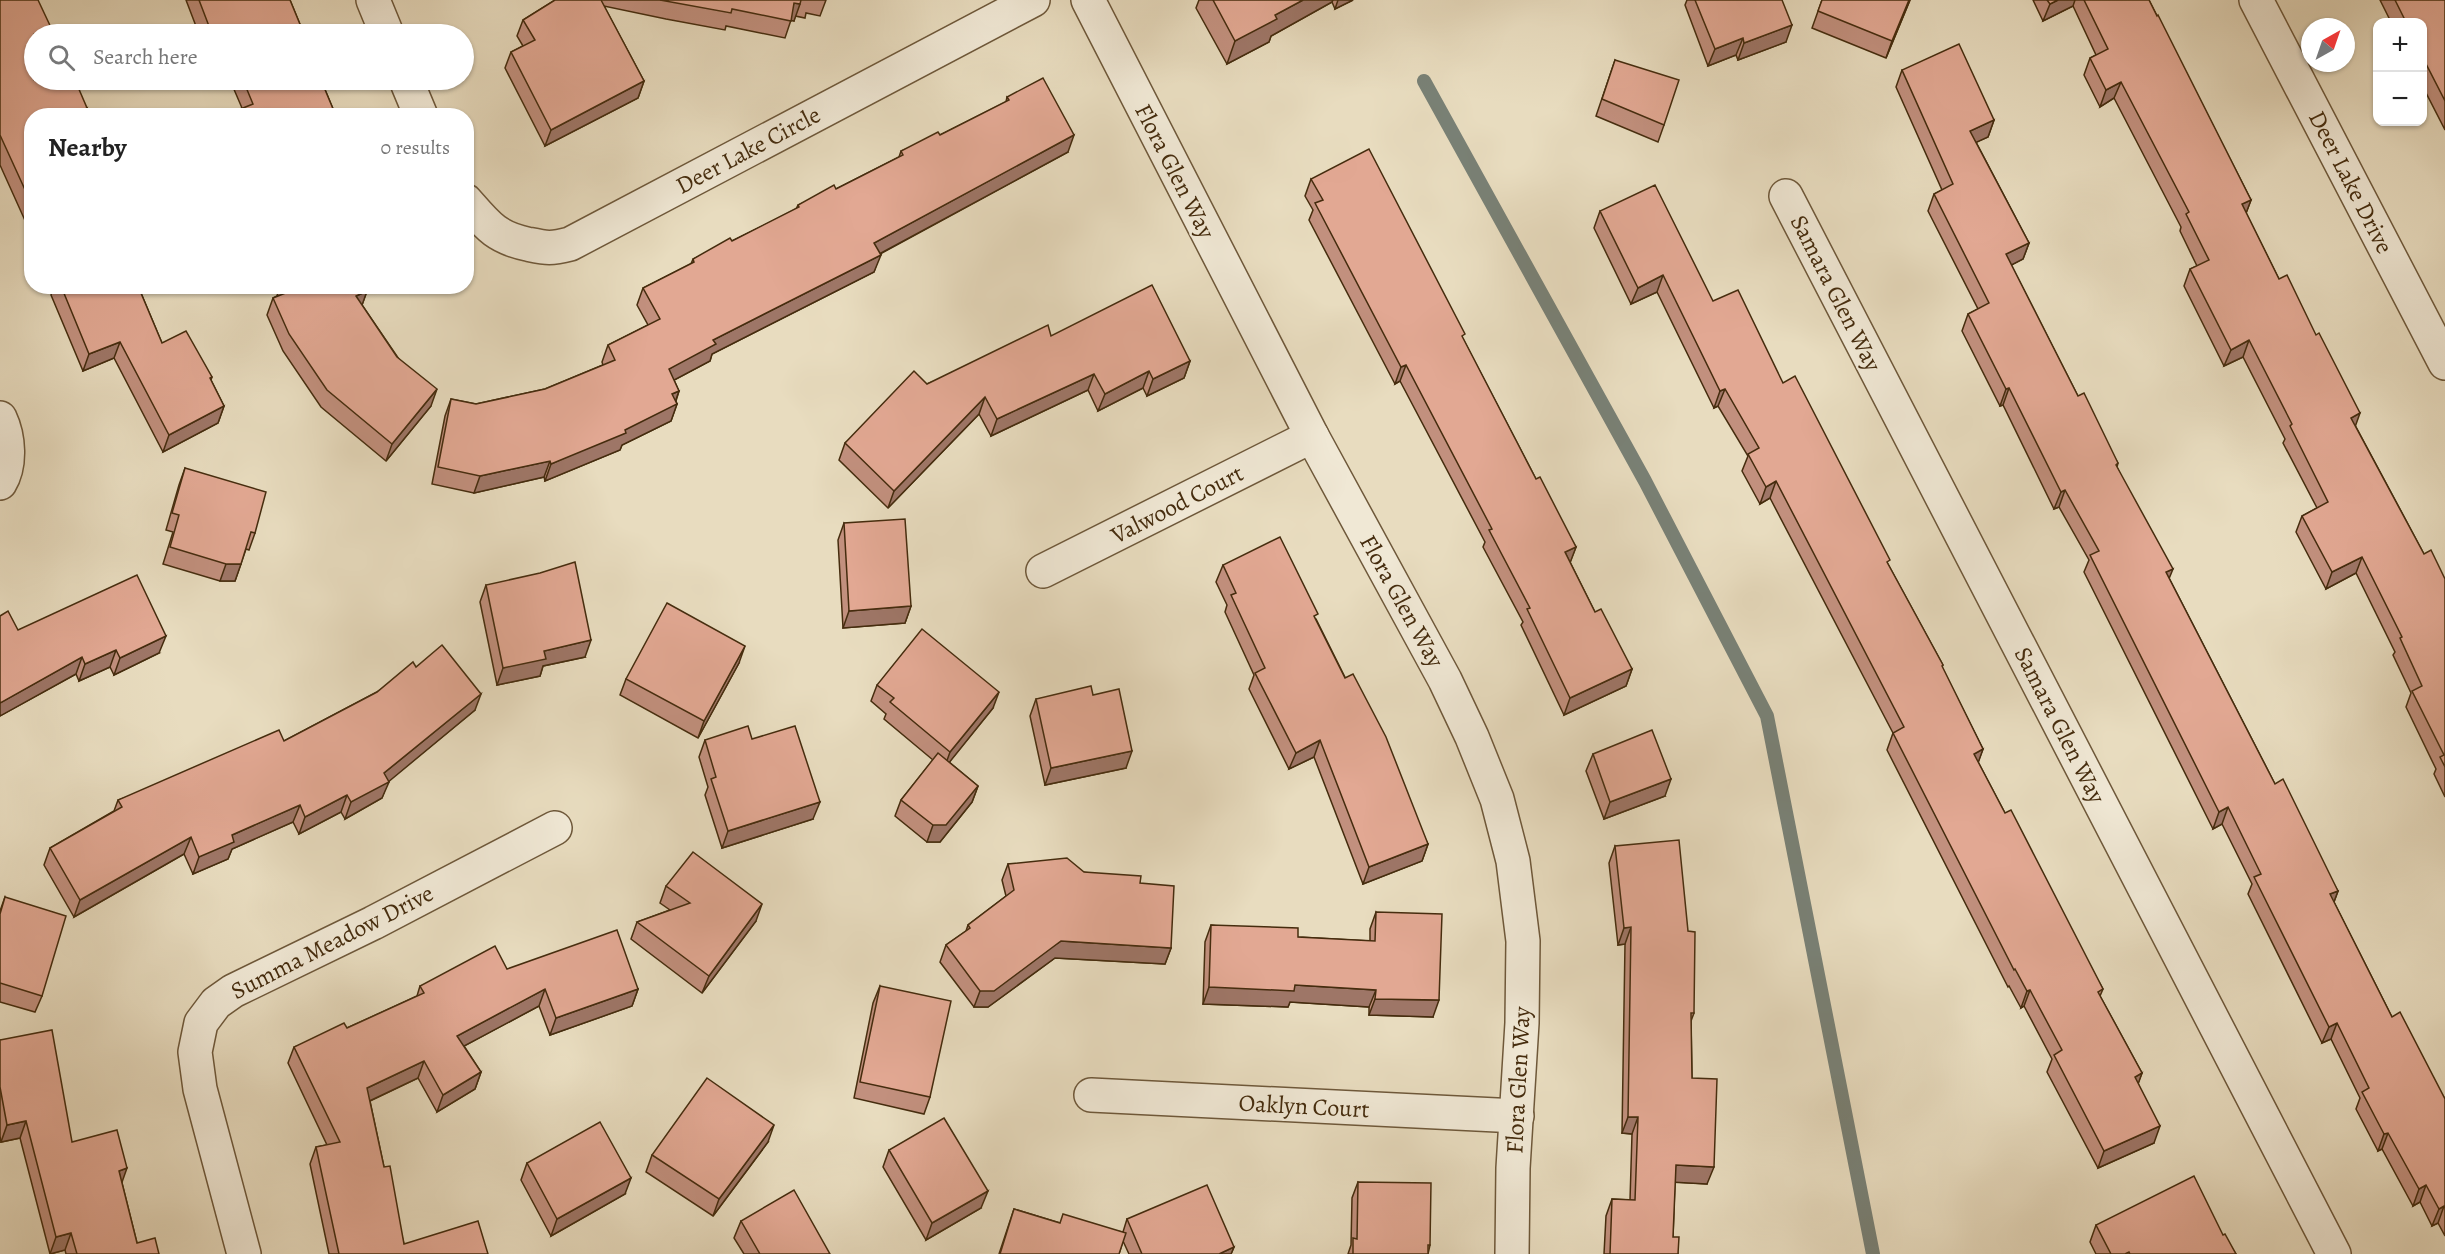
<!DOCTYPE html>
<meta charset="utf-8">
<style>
body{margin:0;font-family:Alegreya,serif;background:#f6f6f6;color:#222}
.controls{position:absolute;right:18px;top:18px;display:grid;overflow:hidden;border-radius:12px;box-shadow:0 2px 4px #0004}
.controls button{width:54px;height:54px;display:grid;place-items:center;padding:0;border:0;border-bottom:2px solid #e0e0e0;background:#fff;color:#222;font:30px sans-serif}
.compass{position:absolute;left:2301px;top:18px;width:54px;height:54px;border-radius:50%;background:#fff;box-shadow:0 2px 4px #0004;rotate:40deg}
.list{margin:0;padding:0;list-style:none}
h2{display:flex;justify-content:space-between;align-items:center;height:78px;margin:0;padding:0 24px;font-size:26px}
h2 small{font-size:20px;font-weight:400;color:#767676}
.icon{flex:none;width:33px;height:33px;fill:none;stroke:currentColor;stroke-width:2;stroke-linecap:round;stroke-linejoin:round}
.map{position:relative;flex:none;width:2445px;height:1254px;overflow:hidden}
.search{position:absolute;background:#fff;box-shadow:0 2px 4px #0004;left:24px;top:24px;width:450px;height:66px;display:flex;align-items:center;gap:15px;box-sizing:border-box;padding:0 21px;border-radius:33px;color:#767676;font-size:22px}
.panel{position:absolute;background:#fff;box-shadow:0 2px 4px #0004;left:24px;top:108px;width:450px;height:186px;border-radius:24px}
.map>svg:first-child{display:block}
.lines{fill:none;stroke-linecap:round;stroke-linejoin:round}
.stream{stroke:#798176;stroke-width:14}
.minor-casing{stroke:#6e583a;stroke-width:36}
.minor{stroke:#f0e8d5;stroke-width:33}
.wall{fill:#c2907e;stroke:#452c0e;stroke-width:1.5}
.shaded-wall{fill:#9e7667;stroke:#452c0e;stroke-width:1.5}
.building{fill:#e2a893;stroke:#452c0e;stroke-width:1.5}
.labels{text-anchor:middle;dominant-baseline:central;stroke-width:4.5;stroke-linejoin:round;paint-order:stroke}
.street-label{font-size:24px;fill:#452c0e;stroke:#f0e8d5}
</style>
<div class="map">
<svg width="2445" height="1254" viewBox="0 0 2445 1254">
<rect width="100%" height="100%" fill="#e8dcbf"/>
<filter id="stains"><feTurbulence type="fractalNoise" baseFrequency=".00333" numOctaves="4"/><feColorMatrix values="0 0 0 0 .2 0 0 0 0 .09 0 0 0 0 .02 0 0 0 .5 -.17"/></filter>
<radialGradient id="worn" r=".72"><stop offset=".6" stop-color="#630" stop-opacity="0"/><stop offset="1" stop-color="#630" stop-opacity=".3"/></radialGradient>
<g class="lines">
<path class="stream" d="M 1424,81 L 1645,481 L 1767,716 L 1873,1254"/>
<g class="minor-casing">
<g id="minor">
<path d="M 373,0 L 387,34"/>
<path d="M 1088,0 L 1312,436 L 1445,680 L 1472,737 L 1497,799 L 1513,861 L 1523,941 L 1522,1023 L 1513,1168 L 1512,1254"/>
<path d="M 2256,0 L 2445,363"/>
<path d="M 406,80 L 421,116"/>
<path d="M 1786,196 L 2334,1254"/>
<path d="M 466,201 C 487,225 495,237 527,244 C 547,248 550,249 570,244 L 1033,0"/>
<path d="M 0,418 C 9,437 11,465 0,483"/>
<path d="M 1043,571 L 1312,436"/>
<path d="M 1091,1095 L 1517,1116"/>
<path d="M 244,1254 L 200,1089 L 195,1052 L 201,1023 L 216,1003 L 233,991 L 373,923 L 555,828"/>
</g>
</g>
<use href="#minor" class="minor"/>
</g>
<g class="wall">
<path d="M 0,0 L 87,108 L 84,116 L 32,116 L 32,236 L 0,165 Z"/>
<path d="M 186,0 L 290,0 L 304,34 L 199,34 Z"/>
<path d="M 555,0 L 826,0 L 820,16 L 806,13 L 805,18 L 795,16 L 794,21 L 791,20 L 785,38 L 726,26 L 725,30 L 666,19 L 604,6 L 644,81 L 638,98 L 545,146 L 505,68 L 511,52 L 523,46 L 517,36 L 523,20 Z"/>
<path d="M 1199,0 L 1353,0 L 1335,9 L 1332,2 L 1271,36 L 1269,42 L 1227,64 L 1196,8 Z"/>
<path d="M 1687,0 L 1782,0 L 1786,42 L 1738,60 L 1736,55 L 1708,66 L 1685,5 Z"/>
<path d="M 1822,0 L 1910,0 L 1886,58 L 1812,28 Z"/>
<path d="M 2033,0 L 2149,0 L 2251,200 L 2246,213 L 2279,279 L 2355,425 L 2424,554 L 2445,579 L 2445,797 L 2434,774 L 2436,769 L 2406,707 L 2411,693 L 2393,655 L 2395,652 L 2356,573 L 2326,589 L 2296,532 L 2302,516 L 2317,508 L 2283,443 L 2285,439 L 2243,357 L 2224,366 L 2184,286 L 2190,269 L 2197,266 L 2180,231 L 2181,227 L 2114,98 L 2100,107 L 2084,75 L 2090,58 L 2096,55 L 2073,6 L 2043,21 Z"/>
<path d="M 2380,0 L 2445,0 L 2445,130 L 2422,85 L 2422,22 L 2391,22 Z"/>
<path d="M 1615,60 L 1664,125 L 1658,142 L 1596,116 Z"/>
<path d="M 1902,70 L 1994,120 L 1988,137 L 1976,142 L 2029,243 L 2023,259 L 2011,265 L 2078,396 L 2118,463 L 2117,467 L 2169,578 L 2275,784 L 2338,891 L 2334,902 L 2392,1017 L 2445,1099 L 2445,1236 L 2438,1223 L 2432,1226 L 2420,1202 L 2413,1206 L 2382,1149 L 2378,1151 L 2356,1109 L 2360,1098 L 2331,1039 L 2322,1043 L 2248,894 L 2252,884 L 2222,824 L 2213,829 L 2084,572 L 2089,560 L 2059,507 L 2054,509 L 2003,405 L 2000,406 L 1962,331 L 1968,314 L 1978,309 L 1928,211 L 1934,194 L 1942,190 L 1896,87 Z"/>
<path d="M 230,80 L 321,80 L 336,116 L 232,116 L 233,112 L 242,108 Z"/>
<path d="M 1007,97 L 1068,152 L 880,254 L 874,272 L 712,354 L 710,361 L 674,380 L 679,391 L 676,401 L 677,404 L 671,421 L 622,445 L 620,450 L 545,481 L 544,477 L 474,493 L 432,484 L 445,416 L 451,399 L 476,404 L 545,389 L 603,365 L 602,362 L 608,345 L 648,325 L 637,305 L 643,288 L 691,264 L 693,259 L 732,241 L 796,209 L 798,205 L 836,189 L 899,157 L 901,151 L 940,135 L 1006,102 Z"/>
<path d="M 1311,179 L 1463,339 L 1536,479 L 1576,547 L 1570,562 L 1595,612 L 1632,669 L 1626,686 L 1564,715 L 1521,625 L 1523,622 L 1483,547 L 1485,542 L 1400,381 L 1395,384 L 1309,220 L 1313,210 L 1305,196 Z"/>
<path d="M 1600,211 L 1713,301 L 1783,383 L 1888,564 L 1943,665 L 1942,667 L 1983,749 L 1978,762 L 2005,813 L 2103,989 L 2100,996 L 2142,1073 L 2138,1083 L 2154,1143 L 2098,1168 L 2047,1072 L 2052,1059 L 2024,1006 L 2021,1008 L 2009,986 L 2008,987 L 1887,750 L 1893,733 L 1770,498 L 1760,504 L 1742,471 L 1748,456 L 1718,406 L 1714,408 L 1657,292 L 1631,304 L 1594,228 Z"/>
<path d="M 54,286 L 138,286 L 162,343 L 212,377 L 211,380 L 224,406 L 218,423 L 163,452 L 114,358 L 83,371 L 51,295 Z"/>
<path d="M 280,286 L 365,286 L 367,291 L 362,305 L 431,406 L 386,461 L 321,407 L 283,351 L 267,315 L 273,298 L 277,296 Z"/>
<path d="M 1051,336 L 1190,361 L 1184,378 L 1147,396 L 1143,388 L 1098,411 L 1088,390 L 991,436 L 979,414 L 888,508 L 839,460 L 845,443 L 927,384 Z"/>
<path d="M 185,468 L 255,533 L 249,550 L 246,549 L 235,581 L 220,581 L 163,564 L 173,532 L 166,530 L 179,485 Z"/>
<path d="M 844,523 L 911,606 L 905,623 L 843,628 L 838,540 Z"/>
<path d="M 1223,565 L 1316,619 L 1428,844 L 1422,861 L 1363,884 L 1314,757 L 1289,769 L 1249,689 L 1254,675 L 1225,612 L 1227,605 L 1216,582 Z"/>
<path d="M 486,585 L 585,657 L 543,666 L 540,676 L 497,685 L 480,602 Z"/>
<path d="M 0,616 L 18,630 L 159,653 L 114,675 L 110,667 L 79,681 L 76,674 L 0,716 Z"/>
<path d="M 739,663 L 698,738 L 620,695 L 626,679 Z"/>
<path d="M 416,667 L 475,710 L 388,781 L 382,798 L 345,819 L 341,812 L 299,834 L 293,822 L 232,849 L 228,859 L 193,874 L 184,854 L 74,917 L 44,865 L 50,848 L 114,811 L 118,800 L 284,741 L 377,692 Z"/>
<path d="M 877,685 L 993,708 L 949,762 L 978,786 L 972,802 L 940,842 L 927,842 L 895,816 L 901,800 L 933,760 L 884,719 L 886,714 L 871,701 Z"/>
<path d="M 1093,695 L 1126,768 L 1045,785 L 1030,716 L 1036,699 Z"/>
<path d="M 752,739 L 813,819 L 722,848 L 705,795 L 708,787 L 699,757 L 705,740 Z"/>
<path d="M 1593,754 L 1665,796 L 1604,819 L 1586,771 Z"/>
<path d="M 1615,846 L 1694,1013 L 1691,1021 L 1692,1078 L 1707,1184 L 1675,1182 L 1673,1237 L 1678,1254 L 1604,1254 L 1606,1216 L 1612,1199 L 1630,1200 L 1632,1134 L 1622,1133 L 1625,944 L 1618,945 L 1609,863 Z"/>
<path d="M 1008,864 L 1084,872 L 1140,883 L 1171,948 L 1165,964 L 1055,958 L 988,1007 L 974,1007 L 940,962 L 946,945 L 966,931 L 968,925 L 1006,896 L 1002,880 Z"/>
<path d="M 666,886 L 756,921 L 702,993 L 631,939 L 637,922 L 670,910 L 660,903 Z"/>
<path d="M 5,897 L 42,996 L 35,1012 L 0,1002 L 0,911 Z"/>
<path d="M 1376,912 L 1433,1017 L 1369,1015 L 1369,1007 L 1290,1002 L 1288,1007 L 1203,1004 L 1205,942 L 1211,925 L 1298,937 L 1370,941 L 1370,929 Z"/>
<path d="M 507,969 L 638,989 L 632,1006 L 550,1035 L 539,1006 L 464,1046 L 481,1072 L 475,1089 L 437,1112 L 418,1078 L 370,1101 L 384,1167 L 404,1244 L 488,1254 L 329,1254 L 310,1164 L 316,1147 L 327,1145 L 288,1063 L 294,1047 L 347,1028 L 417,996 L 420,986 Z"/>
<path d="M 880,986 L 930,1097 L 924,1114 L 854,1098 L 873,1003 Z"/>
<path d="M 0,1040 L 72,1142 L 122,1183 L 137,1243 L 159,1254 L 66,1254 L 65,1250 L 50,1254 L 20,1138 L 1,1142 L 0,1136 Z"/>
<path d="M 768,1142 L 713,1216 L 646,1172 L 652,1155 Z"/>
<path d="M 889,1150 L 981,1208 L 926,1240 L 883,1167 Z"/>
<path d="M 527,1163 L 625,1194 L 551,1236 L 521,1180 Z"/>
<path d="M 1358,1182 L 1430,1245 L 1428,1254 L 1348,1254 L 1351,1245 L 1352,1198 Z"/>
<path d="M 1014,1209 L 1060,1223 L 1123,1232 L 1127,1219 L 1234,1247 L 1231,1254 L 1129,1254 L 1123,1241 L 1119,1254 L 999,1254 Z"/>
<path d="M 741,1221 L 830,1254 L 744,1254 L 734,1238 Z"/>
<path d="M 2096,1225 L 2223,1235 L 2236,1254 L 2096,1254 L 2090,1242 Z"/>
</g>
<g class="shaded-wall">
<path d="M 1303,0 L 1333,0 L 1332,2 L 1271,36 L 1269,42 L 1227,64 L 1235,41 L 1275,15 Z"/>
<path d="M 1338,0 L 1353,0 L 1335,9 Z"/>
<path d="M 1909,0 L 1910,0 L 1886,58 L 1892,41 Z"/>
<path d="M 2058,0 L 2075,0 L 2073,6 L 2043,21 L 2050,4 Z"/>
<path d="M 794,3 L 800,4 L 794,21 L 788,20 Z"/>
<path d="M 1792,25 L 1786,42 L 1738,60 L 1744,43 Z"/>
<path d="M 1743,38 L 1736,55 L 1708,66 L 1715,49 Z"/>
<path d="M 644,81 L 638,98 L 545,146 L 551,130 Z"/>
<path d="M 2121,82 L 2114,98 L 2100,107 L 2106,90 Z"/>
<path d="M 87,108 L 84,116 L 70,116 Z"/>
<path d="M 1994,120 L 1988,137 L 1964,148 L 1970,131 Z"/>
<path d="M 1074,135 L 1068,152 L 868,260 L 874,243 Z"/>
<path d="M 2251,200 L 2245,216 L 2242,204 Z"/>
<path d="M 2029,243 L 2023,259 L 2000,271 L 2006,254 Z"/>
<path d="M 881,255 L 874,272 L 712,354 L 710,361 L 663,386 L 669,369 L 713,340 Z"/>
<path d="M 1663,275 L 1657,292 L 1631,304 L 1638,288 Z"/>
<path d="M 367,291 L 361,308 L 356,296 Z"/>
<path d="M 2249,340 L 2243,357 L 2224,366 L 2231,350 Z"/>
<path d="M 120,342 L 114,358 L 83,371 L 89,354 Z"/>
<path d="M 1190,361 L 1184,378 L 1147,396 L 1153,379 Z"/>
<path d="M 1406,365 L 1400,381 L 1395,384 L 1401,367 Z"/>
<path d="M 1149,371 L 1143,388 L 1098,411 L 1105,394 Z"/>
<path d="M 1094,374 L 1088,390 L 991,436 L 997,419 Z"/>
<path d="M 2009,388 L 2003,405 L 2000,406 L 2006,389 Z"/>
<path d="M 437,389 L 431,406 L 386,461 L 392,444 Z"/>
<path d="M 1725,389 L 1718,406 L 1714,408 L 1720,391 Z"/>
<path d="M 679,391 L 674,405 L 677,404 L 671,421 L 622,445 L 620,450 L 545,481 L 551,464 L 625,430 L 672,394 Z"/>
<path d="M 985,397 L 979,414 L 888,508 L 894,491 Z"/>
<path d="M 224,406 L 218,423 L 163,452 L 169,435 Z"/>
<path d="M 2360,413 L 2354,430 L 2351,418 Z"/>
<path d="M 550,461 L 544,477 L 474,493 L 480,476 Z"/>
<path d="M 1776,481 L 1770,498 L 1760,504 L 1766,487 Z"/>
<path d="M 2065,490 L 2059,507 L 2054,509 L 2061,492 Z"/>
<path d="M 1576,547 L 1570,563 L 1565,552 Z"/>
<path d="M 2362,557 L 2356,573 L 2326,589 L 2332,572 Z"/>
<path d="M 226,564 L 241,564 L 235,581 L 220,581 Z"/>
<path d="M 2173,569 L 2166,586 L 2166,572 Z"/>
<path d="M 911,606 L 905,623 L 843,628 L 849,611 Z"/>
<path d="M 166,636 L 159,653 L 114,675 L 120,658 Z"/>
<path d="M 591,640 L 585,657 L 543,666 L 540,676 L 497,685 L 503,668 L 544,651 Z"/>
<path d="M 745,646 L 739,663 L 698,738 L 704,721 Z"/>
<path d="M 116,650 L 110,667 L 79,681 L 85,664 Z"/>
<path d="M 82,657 L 76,674 L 0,716 L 0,703 Z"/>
<path d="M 1632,669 L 1626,686 L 1564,715 L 1570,698 Z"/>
<path d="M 999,692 L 993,708 L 944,769 L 950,752 Z"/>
<path d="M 481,694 L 475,710 L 387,783 L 389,782 L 382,798 L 345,819 L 351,802 L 384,773 Z"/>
<path d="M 1320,740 L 1314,757 L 1289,769 L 1296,753 Z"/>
<path d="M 1983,749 L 1977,766 L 1974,754 Z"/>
<path d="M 1132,751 L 1126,768 L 1045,785 L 1051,768 Z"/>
<path d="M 1671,779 L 1665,796 L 1604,819 L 1610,802 Z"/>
<path d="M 978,786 L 972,802 L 940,842 L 927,842 L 933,825 Z"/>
<path d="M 347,795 L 341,812 L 299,834 L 305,817 Z"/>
<path d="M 820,802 L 813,819 L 722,848 L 728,831 Z"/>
<path d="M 300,805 L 293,822 L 232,849 L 228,859 L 193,874 L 199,857 L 232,835 Z"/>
<path d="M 2228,807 L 2222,824 L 2213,829 L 2219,812 Z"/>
<path d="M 191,837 L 184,854 L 74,917 L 80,900 Z"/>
<path d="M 1428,844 L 1422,861 L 1363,884 L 1369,867 Z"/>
<path d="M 2338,891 L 2332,907 L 2330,894 Z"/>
<path d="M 762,904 L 756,921 L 702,993 L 709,976 Z"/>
<path d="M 1631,927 L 1625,944 L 1618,945 L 1624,928 Z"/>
<path d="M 1061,941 L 1171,948 L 1165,964 L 1055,958 L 988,1007 L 974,1007 L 980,991 Z"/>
<path d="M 1295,985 L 1376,990 L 1369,1007 L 1290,1002 L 1288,1007 L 1203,1004 L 1209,987 Z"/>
<path d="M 545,989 L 539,1006 L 451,1053 L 457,1036 Z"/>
<path d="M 638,989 L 632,1006 L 550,1035 L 556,1018 Z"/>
<path d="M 2030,990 L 2024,1006 L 2021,1008 L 2027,991 Z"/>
<path d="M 1375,999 L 1439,1000 L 1433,1017 L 1369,1015 Z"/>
<path d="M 2337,1023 L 2331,1039 L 2322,1043 L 2329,1027 Z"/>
<path d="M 424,1061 L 418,1078 L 361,1105 L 367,1088 Z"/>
<path d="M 481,1072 L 475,1089 L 437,1112 L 443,1095 Z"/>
<path d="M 2142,1073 L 2136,1090 L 2135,1077 Z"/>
<path d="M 1628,1117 L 1638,1117 L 1632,1134 L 1622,1133 Z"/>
<path d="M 26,1121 L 20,1138 L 1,1142 L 7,1125 Z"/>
<path d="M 774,1125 L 768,1142 L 713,1216 L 719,1199 Z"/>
<path d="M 2160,1126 L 2154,1143 L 2098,1168 L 2104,1151 Z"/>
<path d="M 2388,1133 L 2382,1149 L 2378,1151 L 2384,1134 Z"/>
<path d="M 1676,1165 L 1714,1167 L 1707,1184 L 1670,1182 Z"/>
<path d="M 127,1168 L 121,1185 L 119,1171 Z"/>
<path d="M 631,1178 L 625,1194 L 551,1236 L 557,1219 Z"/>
<path d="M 2426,1185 L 2420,1202 L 2413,1206 L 2419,1189 Z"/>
<path d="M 988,1191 L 981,1208 L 926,1240 L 932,1223 Z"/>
<path d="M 2444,1206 L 2438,1223 L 2432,1226 L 2439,1209 Z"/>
<path d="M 71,1233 L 65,1250 L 50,1254 L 56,1237 Z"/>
<path d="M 1234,1247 L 1231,1254 L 1219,1254 Z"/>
</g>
<g class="building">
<path d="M 0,0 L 38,0 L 54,34 L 34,34 L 34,80 L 75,80 L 87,108 L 70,116 L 32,116 L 32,205 L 0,135 Z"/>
<path d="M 199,0 L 290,0 L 304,34 L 224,34 L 224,33 L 221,34 L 212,34 Z"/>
<path d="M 555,0 L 601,0 L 644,81 L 551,130 L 511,52 L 535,40 L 523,20 Z"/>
<path d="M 660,0 L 801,0 L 800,4 L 794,3 L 791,21 L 732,9 L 731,13 Z"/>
<path d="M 1213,0 L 1303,0 L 1275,15 L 1277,19 L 1235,41 Z"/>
<path d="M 1695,0 L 1782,0 L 1792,25 L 1744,43 L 1743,38 L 1715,49 Z"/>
<path d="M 1822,0 L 1909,0 L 1892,41 L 1818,11 Z"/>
<path d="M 2047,0 L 2058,0 L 2050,4 Z"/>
<path d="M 2084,0 L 2149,0 L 2157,16 L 2158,15 L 2251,200 L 2242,204 L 2279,279 L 2287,275 L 2316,335 L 2319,333 L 2360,413 L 2351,418 L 2424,554 L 2431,550 L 2445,579 L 2445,767 L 2440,757 L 2444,755 L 2412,691 L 2422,686 L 2400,638 L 2402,637 L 2362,557 L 2332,572 L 2302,516 L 2328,502 L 2290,426 L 2292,424 L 2249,340 L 2231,350 L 2190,269 L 2209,260 L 2186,214 L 2189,212 L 2121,82 L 2106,90 L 2090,58 L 2108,49 Z"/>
<path d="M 2395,0 L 2445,0 L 2445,101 L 2422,56 L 2422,22 L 2406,22 Z"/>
<path d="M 1959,44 L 1994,120 L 1970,131 L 2029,243 L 2006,254 L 2078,396 L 2084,393 L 2118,463 L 2116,465 L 2173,569 L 2166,572 L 2275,784 L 2283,779 L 2338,891 L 2330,894 L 2392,1017 L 2400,1012 L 2445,1099 L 2445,1208 L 2444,1206 L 2439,1209 L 2426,1185 L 2419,1189 L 2388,1133 L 2384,1134 L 2362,1092 L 2369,1088 L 2337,1023 L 2329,1027 L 2254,877 L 2261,874 L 2228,807 L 2219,812 L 2090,555 L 2099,551 L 2065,490 L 2061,492 L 2009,388 L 2006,389 L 1968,314 L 1989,303 L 1934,194 L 1953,184 L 1902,70 Z"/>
<path d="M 1615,60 L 1679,80 L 1664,125 L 1602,99 Z"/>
<path d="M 1043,78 L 1074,135 L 874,243 L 881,255 L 713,340 L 716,344 L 669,369 L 679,391 L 672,394 L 677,404 L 625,430 L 626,433 L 551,464 L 550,461 L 480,476 L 438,467 L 451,399 L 476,404 L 545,389 L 615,360 L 608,345 L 660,319 L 643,288 L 694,262 L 693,259 L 730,238 L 732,241 L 799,207 L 798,205 L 834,185 L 836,189 L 903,155 L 901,151 L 938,132 L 940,135 L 1009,100 L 1007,97 Z"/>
<path d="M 243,80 L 321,80 L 336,116 L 234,116 L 233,112 L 253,104 Z"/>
<path d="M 1369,149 L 1465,334 L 1462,336 L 1536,479 L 1540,477 L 1576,547 L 1565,552 L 1595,612 L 1601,609 L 1632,669 L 1570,698 L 1527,609 L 1530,608 L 1489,530 L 1492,529 L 1406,365 L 1401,367 L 1315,203 L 1323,200 L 1311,179 Z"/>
<path d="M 1655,185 L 1713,301 L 1738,290 L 1783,383 L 1795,376 L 1890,560 L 1887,562 L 1943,665 L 1942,666 L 1983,749 L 1974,754 L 2005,813 L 2011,810 L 2103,989 L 2098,992 L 2142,1073 L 2135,1077 L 2160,1126 L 2104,1151 L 2054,1055 L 2062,1050 L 2030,990 L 2027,991 L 2015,969 L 2014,970 L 1893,733 L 1904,727 L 1776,481 L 1766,487 L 1748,454 L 1759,448 L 1725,389 L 1720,391 L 1663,275 L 1638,288 L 1600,211 Z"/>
<path d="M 1152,285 L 1190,361 L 1153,379 L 1149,371 L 1105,394 L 1094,374 L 997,419 L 985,397 L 894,491 L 845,443 L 914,371 L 927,384 L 1048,325 L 1051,336 Z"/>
<path d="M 61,286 L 138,286 L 162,343 L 186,331 L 212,377 L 210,378 L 224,406 L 169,435 L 120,342 L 89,354 Z"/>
<path d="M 286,286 L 365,286 L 367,291 L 356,296 L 397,357 L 437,389 L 392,444 L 327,390 L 289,334 L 273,298 L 288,292 Z"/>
<path d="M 185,468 L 266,492 L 255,533 L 251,532 L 241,564 L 226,564 L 170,547 L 179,515 L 172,513 Z"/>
<path d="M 905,519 L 911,606 L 849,611 L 844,523 Z"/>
<path d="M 1280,537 L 1318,614 L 1314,616 L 1345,678 L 1353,674 L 1386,737 L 1428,844 L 1369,867 L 1320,740 L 1296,753 L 1255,673 L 1265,668 L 1231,595 L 1236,593 L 1223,565 Z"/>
<path d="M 575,562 L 591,640 L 544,651 L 546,659 L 503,668 L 486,585 L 540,573 Z"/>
<path d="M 137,575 L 166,636 L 120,658 L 116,650 L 85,664 L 82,657 L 0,703 L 0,616 L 8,611 L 18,630 Z"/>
<path d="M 667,603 L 745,646 L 704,721 L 626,679 Z"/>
<path d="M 922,629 L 999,692 L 950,752 L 890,702 L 894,698 L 877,685 Z"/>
<path d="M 442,645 L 481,694 L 384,773 L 389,782 L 351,802 L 347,795 L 305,817 L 300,805 L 232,835 L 234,842 L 199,857 L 191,837 L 80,900 L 50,848 L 122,807 L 118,800 L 279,730 L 284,741 L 377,692 L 413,662 L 416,667 Z"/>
<path d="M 1091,686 L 1093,695 L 1119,689 L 1132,751 L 1051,768 L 1036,699 Z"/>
<path d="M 748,726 L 752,739 L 795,726 L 820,802 L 728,831 L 711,779 L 716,777 L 705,740 Z"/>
<path d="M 1652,730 L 1671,779 L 1610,802 L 1593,754 Z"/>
<path d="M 938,753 L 978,786 L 946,825 L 933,825 L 901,800 Z"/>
<path d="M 1679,840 L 1688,931 L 1695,932 L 1694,1013 L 1691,1013 L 1692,1078 L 1717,1079 L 1714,1167 L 1676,1165 L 1673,1237 L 1679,1237 L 1678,1254 L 1610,1254 L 1612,1199 L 1635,1200 L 1638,1117 L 1628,1117 L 1631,927 L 1624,928 L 1615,846 Z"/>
<path d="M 693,852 L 762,904 L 709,976 L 637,922 L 690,903 L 666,886 Z"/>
<path d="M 1067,858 L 1084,872 L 1141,876 L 1140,883 L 1174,886 L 1171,948 L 1061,941 L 994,991 L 980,991 L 946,945 L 970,928 L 968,925 L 1014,890 L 1008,864 Z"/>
<path d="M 5,897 L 66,916 L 42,996 L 0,983 L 0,914 Z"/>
<path d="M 1376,912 L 1442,914 L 1439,1000 L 1375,999 L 1376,990 L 1295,985 L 1294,991 L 1209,987 L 1211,925 L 1298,928 L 1298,937 L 1375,941 Z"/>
<path d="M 617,930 L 638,989 L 556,1018 L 545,989 L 457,1036 L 481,1072 L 443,1095 L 424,1061 L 367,1088 L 384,1167 L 390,1166 L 404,1244 L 478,1221 L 488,1254 L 339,1254 L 316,1147 L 340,1142 L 294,1047 L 344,1023 L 347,1028 L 424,993 L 420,986 L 495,946 L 507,969 Z"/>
<path d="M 880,986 L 951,1001 L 930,1097 L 860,1082 Z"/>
<path d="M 52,1030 L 72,1142 L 117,1130 L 127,1168 L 119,1171 L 137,1243 L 155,1238 L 159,1254 L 77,1254 L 71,1233 L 56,1237 L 26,1121 L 7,1125 L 0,1087 L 0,1040 Z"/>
<path d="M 707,1078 L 774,1125 L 719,1199 L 652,1155 Z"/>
<path d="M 944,1118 L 988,1191 L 932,1223 L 889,1150 Z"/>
<path d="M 600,1122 L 631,1178 L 557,1219 L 527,1163 Z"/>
<path d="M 2194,1176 L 2223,1235 L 2225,1234 L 2236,1254 L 2130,1254 L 2129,1252 L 2125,1254 L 2111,1254 L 2096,1225 Z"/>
<path d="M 1358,1182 L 1431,1183 L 1430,1245 L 1428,1245 L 1428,1254 L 1353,1254 L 1353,1238 L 1357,1239 Z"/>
<path d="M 1207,1185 L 1234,1247 L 1219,1254 L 1142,1254 L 1127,1219 Z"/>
<path d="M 794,1190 L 830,1254 L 760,1254 L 741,1221 Z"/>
<path d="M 1014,1209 L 1060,1223 L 1063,1214 L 1126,1233 L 1119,1254 L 1000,1254 Z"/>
</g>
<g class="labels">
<g class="street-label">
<text transform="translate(748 150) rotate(-28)">Deer Lake Circle</text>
<text transform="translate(1175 171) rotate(63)">Flora Glen Way</text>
<text transform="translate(2351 182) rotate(63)">Deer Lake Drive</text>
<text transform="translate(1836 293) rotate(63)">Samara Glen Way</text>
<text transform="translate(1177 504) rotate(-27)">Valwood Court</text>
<text transform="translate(1402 601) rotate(61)">Flora Glen Way</text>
<text transform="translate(2060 725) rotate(63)">Samara Glen Way</text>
<text transform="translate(332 942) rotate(-27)">Summa Meadow Drive</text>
<text transform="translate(1518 1080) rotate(-87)">Flora Glen Way</text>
<text transform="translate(1304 1106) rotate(3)">Oaklyn Court</text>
</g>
</g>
<rect width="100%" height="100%" filter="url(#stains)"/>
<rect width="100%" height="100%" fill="url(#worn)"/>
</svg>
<div class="controls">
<button>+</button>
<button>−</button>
</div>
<svg class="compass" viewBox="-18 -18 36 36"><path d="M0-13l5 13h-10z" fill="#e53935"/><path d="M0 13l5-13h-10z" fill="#767676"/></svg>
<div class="search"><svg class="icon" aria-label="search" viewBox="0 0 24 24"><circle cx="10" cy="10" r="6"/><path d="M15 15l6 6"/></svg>Search here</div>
<section class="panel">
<h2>Nearby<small>0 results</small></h2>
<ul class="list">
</ul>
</section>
</div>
